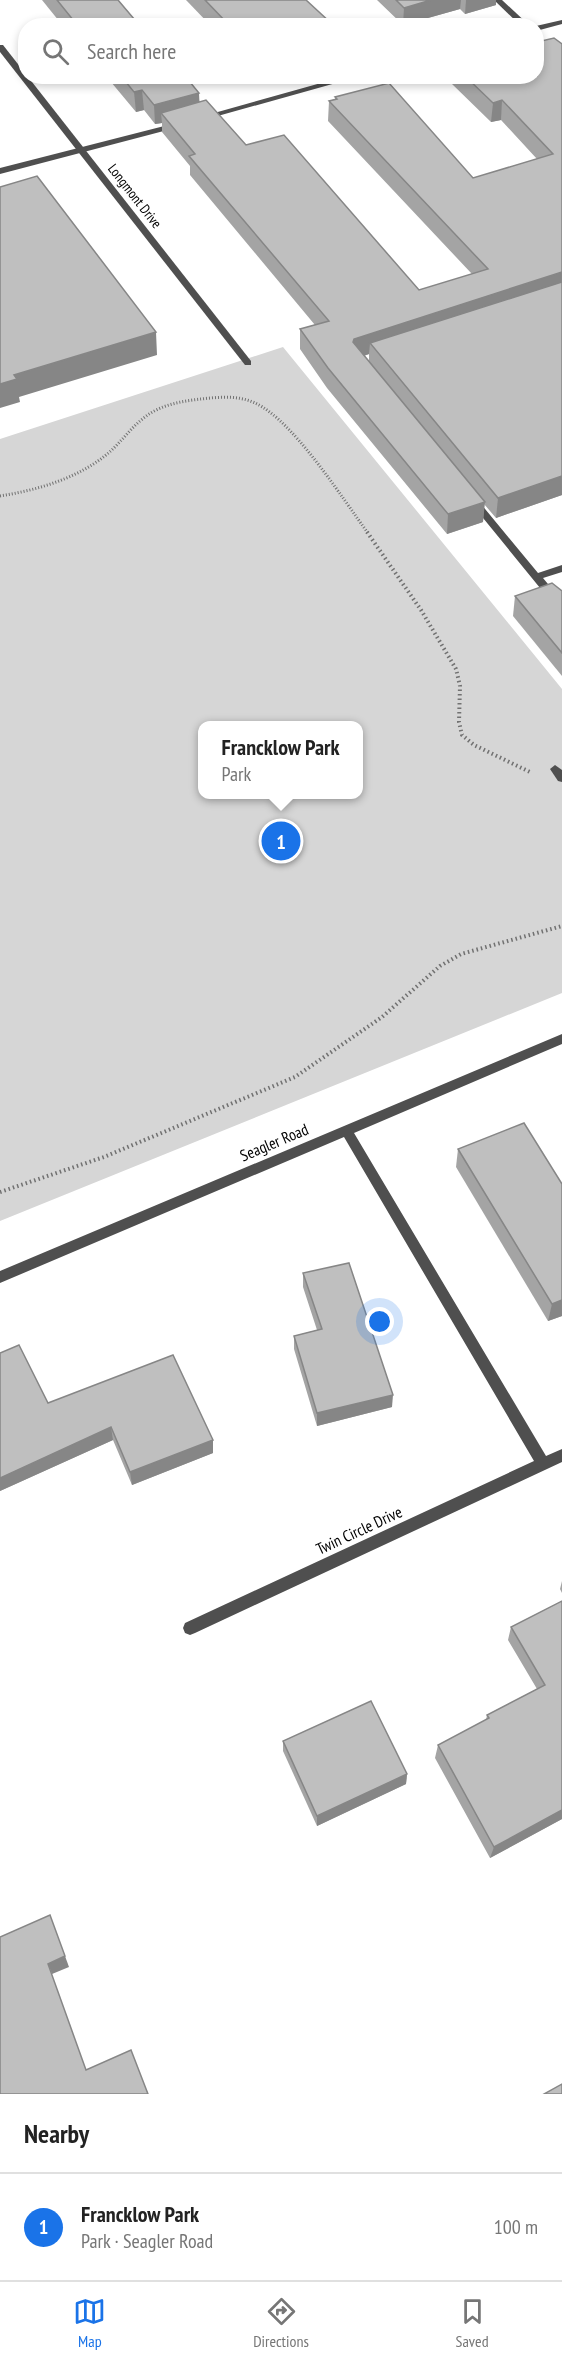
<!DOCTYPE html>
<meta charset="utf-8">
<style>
body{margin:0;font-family:"PT Sans Narrow",sans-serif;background:#f6f6f6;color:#222}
.you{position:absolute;left:380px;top:1322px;width:21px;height:21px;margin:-15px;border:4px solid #fff;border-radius:50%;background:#1a73e8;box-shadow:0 0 0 9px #1a73e833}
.badge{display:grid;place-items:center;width:39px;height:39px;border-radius:50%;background:#1a73e8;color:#fff;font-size:20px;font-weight:700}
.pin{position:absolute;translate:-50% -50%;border:3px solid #fff;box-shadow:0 2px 6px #0006}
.popup{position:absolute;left:198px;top:721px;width:165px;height:78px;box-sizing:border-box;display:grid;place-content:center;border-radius:12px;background:#fff;filter:drop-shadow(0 2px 4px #0005);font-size:20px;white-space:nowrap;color:#767676}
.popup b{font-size:22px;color:#222}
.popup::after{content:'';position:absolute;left:50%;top:100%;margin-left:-12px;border:12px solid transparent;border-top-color:#fff}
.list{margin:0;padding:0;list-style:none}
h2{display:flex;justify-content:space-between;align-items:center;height:78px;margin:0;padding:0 24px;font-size:26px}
h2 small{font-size:20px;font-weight:400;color:#767676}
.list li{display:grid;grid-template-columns:39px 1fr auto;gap:18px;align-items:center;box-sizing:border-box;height:108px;padding:0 24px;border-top:2px solid #e0e0e0}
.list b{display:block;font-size:22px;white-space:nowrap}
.list p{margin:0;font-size:20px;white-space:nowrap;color:#767676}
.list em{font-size:20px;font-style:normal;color:#767676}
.icon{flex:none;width:33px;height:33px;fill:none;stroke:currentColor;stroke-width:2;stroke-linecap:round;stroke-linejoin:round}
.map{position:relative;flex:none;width:562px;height:2094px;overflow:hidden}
.search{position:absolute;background:#fff;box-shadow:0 3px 9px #0003;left:18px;right:18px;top:18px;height:66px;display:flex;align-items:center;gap:15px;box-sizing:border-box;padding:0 21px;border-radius:24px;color:#767676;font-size:22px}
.sheet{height:186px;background:#fff}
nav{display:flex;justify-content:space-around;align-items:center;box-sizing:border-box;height:84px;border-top:2px solid #e0e0e0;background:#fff;font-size:16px;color:#767676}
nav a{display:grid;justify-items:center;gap:3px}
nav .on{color:#1a73e8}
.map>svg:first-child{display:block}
.green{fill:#d6d6d6;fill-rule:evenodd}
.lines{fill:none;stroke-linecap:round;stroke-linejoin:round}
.path-far1{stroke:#717171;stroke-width:3;stroke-dasharray:1 2;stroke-linecap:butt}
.path{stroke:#717171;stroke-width:4;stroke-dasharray:1.5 3;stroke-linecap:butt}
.service{fill:#4f4f4f;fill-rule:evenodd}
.minor{fill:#4f4f4f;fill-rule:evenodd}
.wall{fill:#a4a4a4;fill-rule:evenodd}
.shaded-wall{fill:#868686}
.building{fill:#bfbfbf;stroke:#868686;stroke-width:1.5}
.labels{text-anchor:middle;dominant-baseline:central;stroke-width:4.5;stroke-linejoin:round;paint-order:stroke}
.far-street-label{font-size:14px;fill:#000;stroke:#fff}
.street-label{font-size:16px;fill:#000;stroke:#fff}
</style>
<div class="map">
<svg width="562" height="2094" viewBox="0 0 562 2094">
<rect width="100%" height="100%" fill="#fff"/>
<path class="green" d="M 283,347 L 562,689 L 562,993 L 0,1221 L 0,439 ZM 203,726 L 359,726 L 359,794 L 203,794 Z"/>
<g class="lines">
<path class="path-far1" d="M 0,496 C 37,490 76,479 106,455 C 120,444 130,428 145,417 C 160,405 182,401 201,399 C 219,397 238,395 255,403 C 293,420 342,498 368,533"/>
<g class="path">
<path d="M 367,532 L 421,610 L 456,669 L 460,686 L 459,722 L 462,735 L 474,745 L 530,772"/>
<path d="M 0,1192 L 104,1157 L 295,1077 L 382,1017 L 440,966 L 461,954 L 562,926"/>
</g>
<g class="service">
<path d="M 494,0 L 502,0 L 530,26 L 521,26 Z"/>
<path d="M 562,20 L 562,24 L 536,31 L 536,26 Z"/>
<path d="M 536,33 L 562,57 L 562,63 L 536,40 Z"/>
<path d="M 346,76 L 361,76 L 207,119 L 200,117 Z"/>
<path d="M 176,123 L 180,125 L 179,127 L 0,174 L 0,168 Z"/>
<path d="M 473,497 L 476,498 L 538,573 L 562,565 L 562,572 L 543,578 L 562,601 L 562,612 L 558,610 L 470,502 L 470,498 Z"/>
<path d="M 555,765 L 562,770 L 562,782 L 558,781 L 550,769 Z"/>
</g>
<g class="minor">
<path d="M 0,45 L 3,45 L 251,361 L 251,365 L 245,365 L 0,52 Z"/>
<path d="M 562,1034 L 562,1044 L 354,1133 L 546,1456 L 562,1449 L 562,1462 L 195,1633 L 190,1635 L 185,1633 L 183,1628 L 185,1623 L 534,1461 L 344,1137 L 0,1283 L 0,1271 Z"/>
</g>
</g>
<g class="wall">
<path d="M 42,0 L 118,0 L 140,26 L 63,26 Z"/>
<path d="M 186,0 L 306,0 L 332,26 L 211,26 Z"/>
<path d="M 377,0 L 496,0 L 496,5 L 465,14 L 460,9 L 403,25 Z"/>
<path d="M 562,44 L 562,495 L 496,518 L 484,504 L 483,522 L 447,534 L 327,388 L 300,349 L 300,329 L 315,325 L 190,175 L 190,166 L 162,132 L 162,123 L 155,124 L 144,110 L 136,112 L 106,76 L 185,76 L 200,102 L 246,145 L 419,290 L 472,274 L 328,121 L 329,101 L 335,99 L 335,97 L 473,178 L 537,159 L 501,120 L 491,122 L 452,84 L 452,76 L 537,76 ZM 369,354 L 369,362 L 364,356 Z"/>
<path d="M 562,591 L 562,676 L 513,616 L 515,596 Z"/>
<path d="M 458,1149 L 562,1184 L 562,1316 L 548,1321 L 456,1167 Z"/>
<path d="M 303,1273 L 392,1407 L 317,1426 L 294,1349 L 294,1336 L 317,1330 L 303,1287 Z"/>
<path d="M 0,1353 L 48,1403 L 213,1440 L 213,1453 L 132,1485 L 113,1440 L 0,1491 Z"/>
<path d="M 562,1581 L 562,1593 L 560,1589 Z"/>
<path d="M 562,1601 L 562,1819 L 490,1858 L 435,1758 L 438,1745 L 486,1720 L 487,1715 L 537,1689 L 508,1640 L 511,1627 Z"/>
<path d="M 283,1741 L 407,1774 L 406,1784 L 317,1826 L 283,1751 Z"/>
</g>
<g class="shaded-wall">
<path d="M 431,0 L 461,0 L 460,9 L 403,25 L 404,8 Z"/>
<path d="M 466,0 L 496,0 L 496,5 L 465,14 Z"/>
<path d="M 142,90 L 144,110 L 136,112 L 134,92 Z"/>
<path d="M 199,93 L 200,113 L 161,113 L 162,123 L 155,124 L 154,105 Z"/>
<path d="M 502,100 L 501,120 L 491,122 L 493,103 Z"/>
<path d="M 562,272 L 562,292 L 370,343 L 369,354 L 353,359 L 353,342 L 354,339 Z"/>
<path d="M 156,332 L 157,355 L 19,397 L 20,402 L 0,408 L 0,384 L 14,375 Z"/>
<path d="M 562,476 L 562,495 L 496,518 L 498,498 Z"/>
<path d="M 485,502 L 483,522 L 447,534 L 448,514 Z"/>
<path d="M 562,1300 L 562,1316 L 548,1321 L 552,1304 Z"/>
<path d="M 393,1395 L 392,1407 L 317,1426 L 317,1413 Z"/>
<path d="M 111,1427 L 113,1440 L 0,1491 L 0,1478 Z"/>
<path d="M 213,1440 L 213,1453 L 132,1485 L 130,1472 Z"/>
<path d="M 407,1774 L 406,1784 L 317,1826 L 317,1816 Z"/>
<path d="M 562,1810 L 562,1819 L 490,1858 L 494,1847 Z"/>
<path d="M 65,1956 L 69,1967 L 52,1974 L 48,1964 Z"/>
</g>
<g class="building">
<path d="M 57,0 L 118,0 L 140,26 L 78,26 Z"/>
<path d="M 205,0 L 306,0 L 332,24 L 327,26 L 230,26 Z"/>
<path d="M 396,0 L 431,0 L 404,8 Z"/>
<path d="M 554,38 L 562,44 L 562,272 L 354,339 L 353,342 L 485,502 L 448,514 L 328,368 L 300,329 L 329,321 L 189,156 L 195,154 L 161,113 L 206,100 L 246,145 L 284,135 L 419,290 L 488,269 L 329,101 L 337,99 L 335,97 L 389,83 L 473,178 L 553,154 L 502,100 L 493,103 L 465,76 L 537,76 L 537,42 Z"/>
<path d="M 121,76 L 185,76 L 199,93 L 154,105 L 142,90 L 134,92 Z"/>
<path d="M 37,176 L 156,332 L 14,375 L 17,379 L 0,384 L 0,187 Z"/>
<path d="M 562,282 L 562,476 L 498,498 L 370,343 Z"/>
<path d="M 552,583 L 562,591 L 562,653 L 515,596 Z"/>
<path d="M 524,1123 L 562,1184 L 562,1300 L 552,1304 L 458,1149 Z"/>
<path d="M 349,1263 L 393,1395 L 317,1413 L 294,1336 L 322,1329 L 303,1273 Z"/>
<path d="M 19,1345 L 48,1403 L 173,1355 L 213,1440 L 130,1472 L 111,1427 L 0,1478 L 0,1353 Z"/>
<path d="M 562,1601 L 562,1810 L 494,1847 L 438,1745 L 489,1718 L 487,1715 L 545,1685 L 511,1627 Z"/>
<path d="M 371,1701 L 407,1774 L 317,1816 L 283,1741 Z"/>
<path d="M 50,1915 L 65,1956 L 48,1964 L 86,2070 L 131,2050 L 148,2094 L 0,2094 L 0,1937 Z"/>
<path d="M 562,2084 L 562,2094 L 544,2094 Z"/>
</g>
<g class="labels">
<g class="far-street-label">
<text transform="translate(135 196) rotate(52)">Longmont Drive</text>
</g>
<g class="street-label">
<text transform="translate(274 1142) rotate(-23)">Seagler Road</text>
<text transform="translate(359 1530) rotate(-25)">Twin Circle Drive</text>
</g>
</g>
</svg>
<div class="you"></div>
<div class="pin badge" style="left:281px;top:841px">1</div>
<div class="popup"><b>Francklow Park</b>Park</div>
<div class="search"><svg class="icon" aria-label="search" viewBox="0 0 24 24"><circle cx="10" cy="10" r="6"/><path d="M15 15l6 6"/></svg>Search here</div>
</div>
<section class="sheet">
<h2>Nearby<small></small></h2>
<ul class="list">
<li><span class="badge">1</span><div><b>Francklow Park</b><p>Park · Seagler Road</p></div><em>100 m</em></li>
</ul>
</section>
<nav>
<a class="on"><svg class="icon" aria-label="map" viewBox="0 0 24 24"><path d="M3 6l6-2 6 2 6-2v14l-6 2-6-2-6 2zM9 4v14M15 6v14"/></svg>Map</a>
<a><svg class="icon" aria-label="directions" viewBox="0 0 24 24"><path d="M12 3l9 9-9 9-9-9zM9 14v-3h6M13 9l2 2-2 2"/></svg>Directions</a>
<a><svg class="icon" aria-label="saved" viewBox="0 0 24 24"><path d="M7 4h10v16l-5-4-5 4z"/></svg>Saved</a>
</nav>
